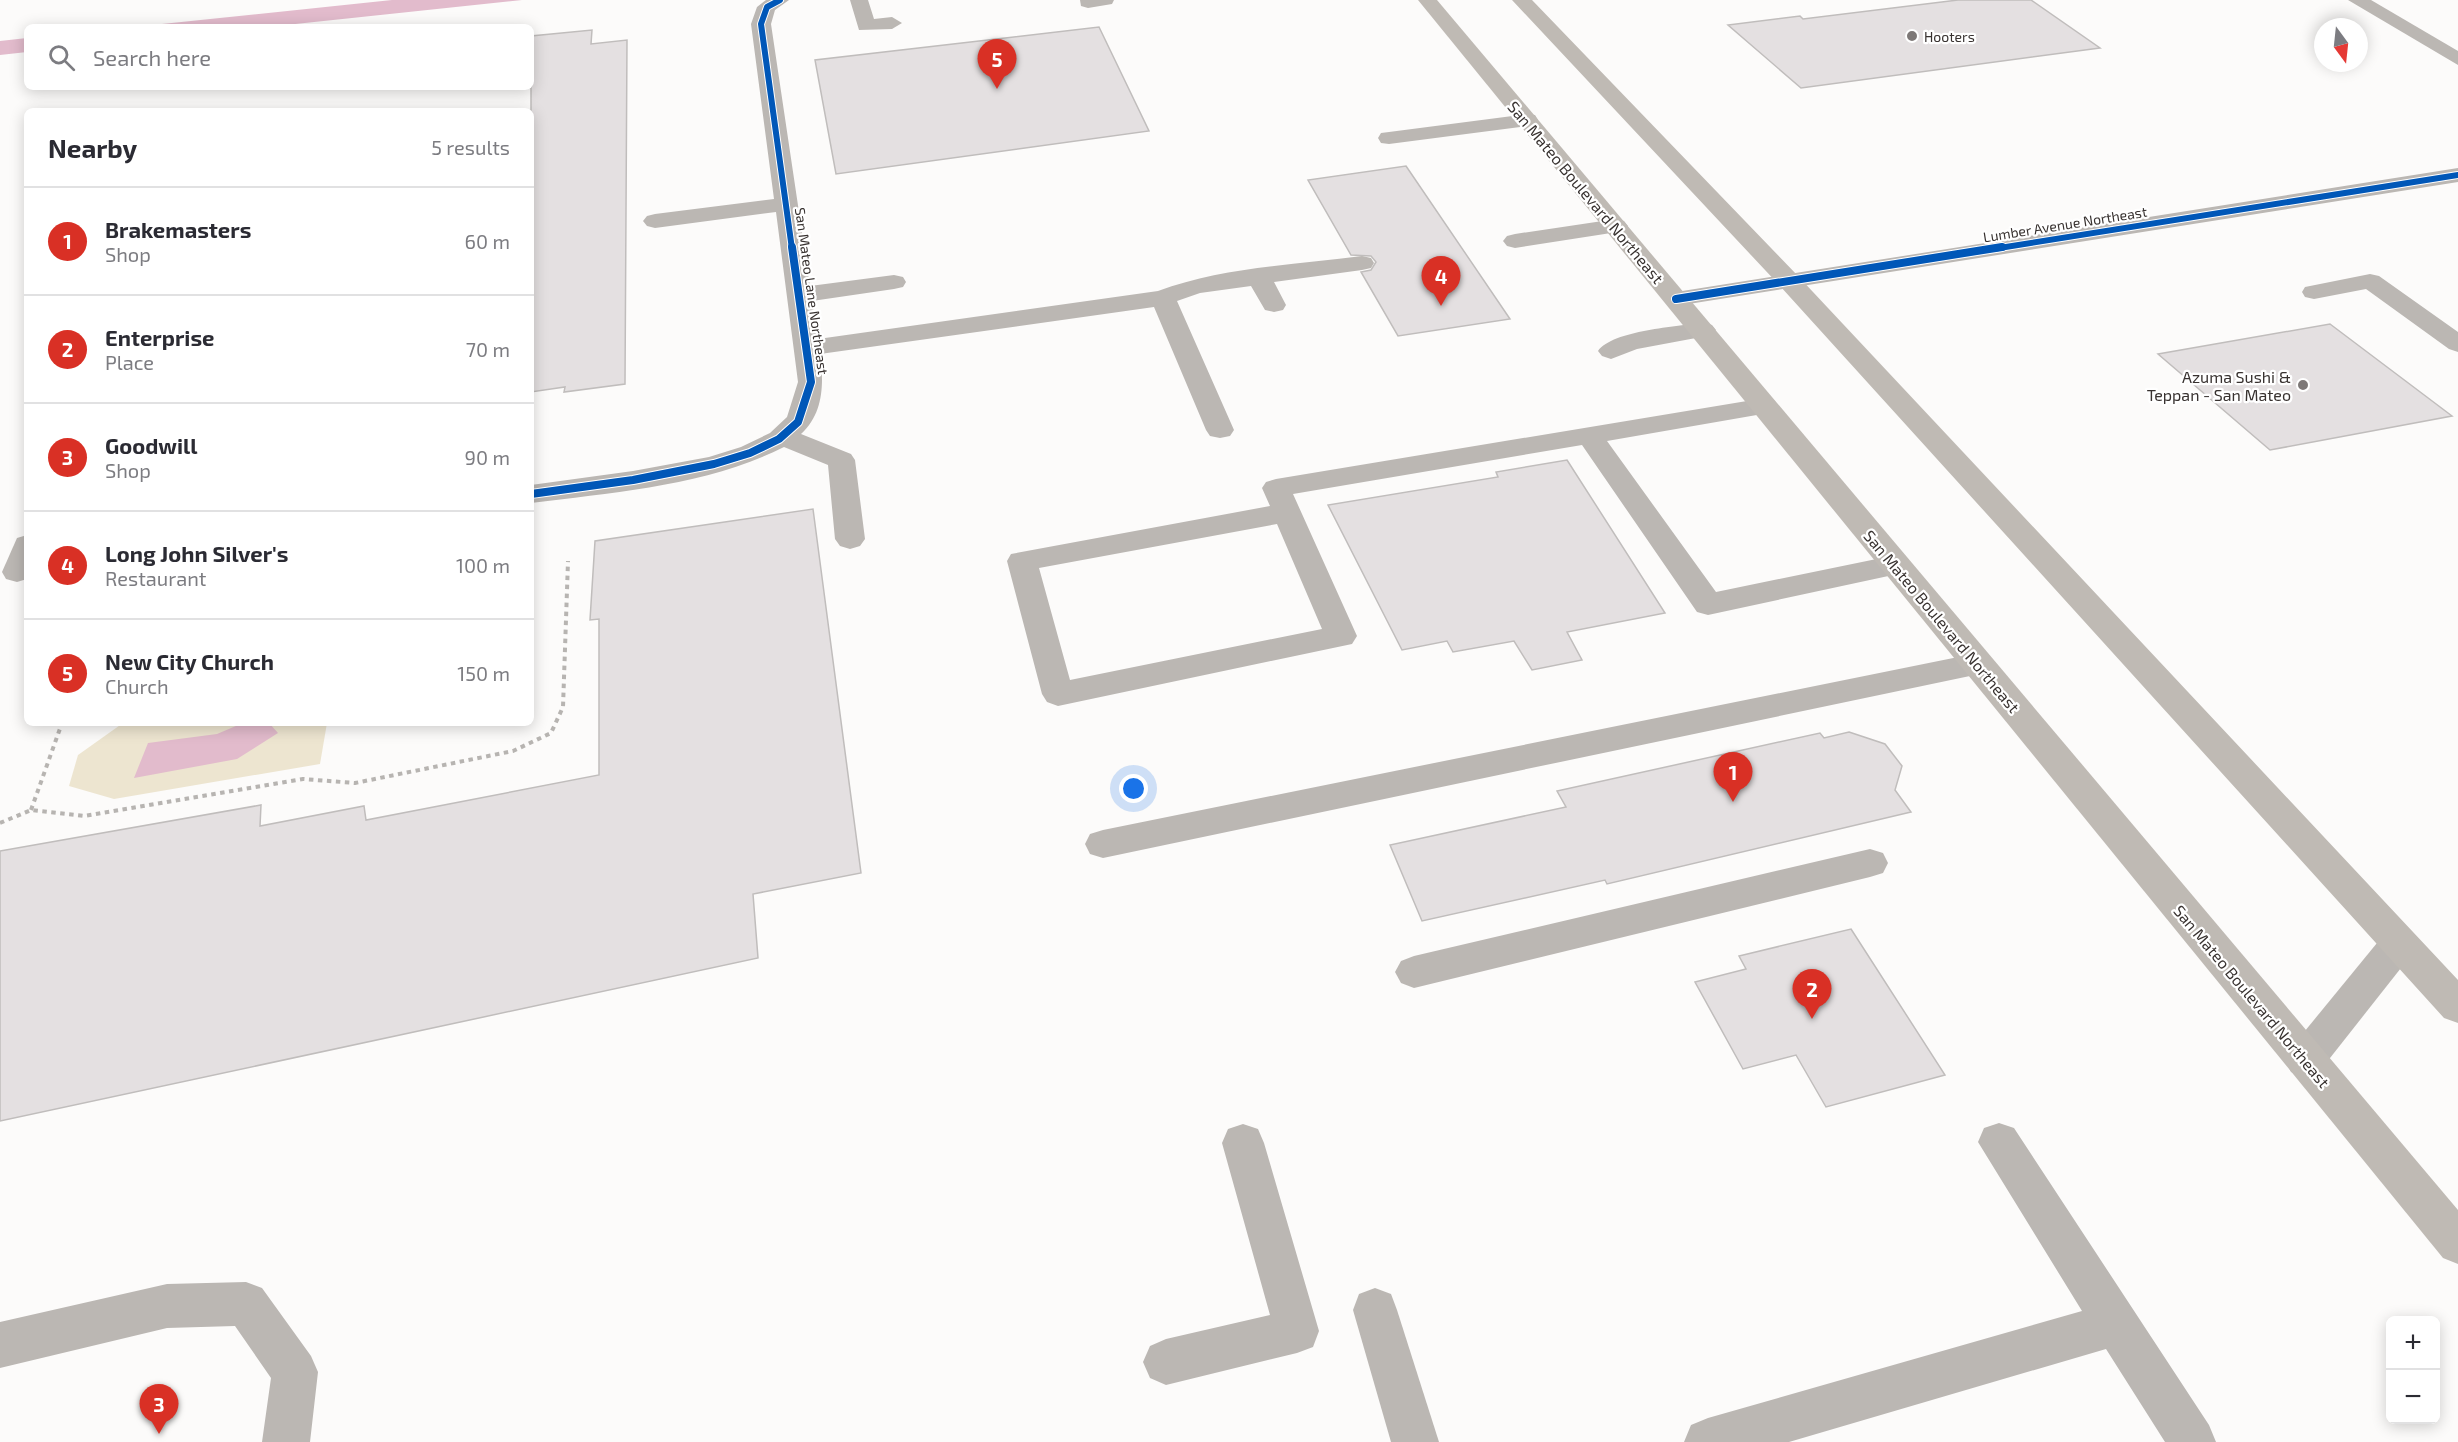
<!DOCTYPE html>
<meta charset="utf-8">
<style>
body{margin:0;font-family:"Exo 2",sans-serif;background:#f7f7f7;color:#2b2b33}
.controls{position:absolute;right:18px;bottom:18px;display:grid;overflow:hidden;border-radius:9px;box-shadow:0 3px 15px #0003}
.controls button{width:54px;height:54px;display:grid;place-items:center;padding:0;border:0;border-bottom:2px solid #e1e1e2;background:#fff;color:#2b2b33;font:30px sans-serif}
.compass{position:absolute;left:2314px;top:18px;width:54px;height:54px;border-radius:50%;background:#fff;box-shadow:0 3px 15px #0003;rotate:165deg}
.you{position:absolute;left:1134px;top:789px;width:21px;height:21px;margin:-15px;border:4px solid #fff;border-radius:50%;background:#1a73e8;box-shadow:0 0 0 9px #1a73e833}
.badge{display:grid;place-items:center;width:39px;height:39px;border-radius:50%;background:#d93025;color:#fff;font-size:20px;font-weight:700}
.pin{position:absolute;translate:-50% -50px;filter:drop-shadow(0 2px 3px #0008)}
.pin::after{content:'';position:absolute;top:32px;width:21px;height:18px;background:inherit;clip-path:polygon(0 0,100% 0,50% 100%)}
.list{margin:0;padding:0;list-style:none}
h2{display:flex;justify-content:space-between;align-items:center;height:78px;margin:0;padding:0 24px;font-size:26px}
h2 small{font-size:20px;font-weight:400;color:#7c7c81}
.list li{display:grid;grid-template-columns:39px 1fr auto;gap:18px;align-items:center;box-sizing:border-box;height:108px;padding:0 24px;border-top:2px solid #e1e1e2}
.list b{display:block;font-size:22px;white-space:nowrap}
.list p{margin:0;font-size:20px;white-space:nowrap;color:#7c7c81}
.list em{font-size:20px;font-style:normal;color:#7c7c81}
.icon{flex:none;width:33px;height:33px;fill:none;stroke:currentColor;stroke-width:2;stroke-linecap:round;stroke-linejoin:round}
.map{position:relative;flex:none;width:2458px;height:1442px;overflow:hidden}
.search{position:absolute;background:#fff;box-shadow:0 3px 15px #0003;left:24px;top:24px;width:510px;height:66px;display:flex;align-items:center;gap:15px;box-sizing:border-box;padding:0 21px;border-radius:9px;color:#7c7c81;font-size:22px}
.panel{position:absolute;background:#fff;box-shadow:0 3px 15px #0003;left:24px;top:108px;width:510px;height:618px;border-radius:9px}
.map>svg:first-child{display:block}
.green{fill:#ede5d0}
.water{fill:#e2bbcc}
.building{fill:#e4e0e1;stroke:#c0bdbc;stroke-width:1.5}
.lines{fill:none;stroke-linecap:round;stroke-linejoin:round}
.path{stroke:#b7b4b1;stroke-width:4;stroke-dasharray:4.5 4.5;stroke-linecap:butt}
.minor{fill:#bbb7b3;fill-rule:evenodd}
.major{fill:#bfbab4;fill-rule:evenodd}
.cycleway-far1-casing{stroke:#fff;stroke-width:8}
.cycleway-casing{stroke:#fff;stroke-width:10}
.cycleway-far1{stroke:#0057b8;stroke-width:6}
.cycleway{stroke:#0057b8;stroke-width:8}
.poi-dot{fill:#7d7877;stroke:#fff;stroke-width:2}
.labels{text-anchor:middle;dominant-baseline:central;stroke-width:4.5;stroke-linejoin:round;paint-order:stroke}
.far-poi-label{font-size:14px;fill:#383230;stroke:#fff;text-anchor:start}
.far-street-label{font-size:14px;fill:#383230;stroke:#fff}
.street-label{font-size:16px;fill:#383230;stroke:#fff}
.poi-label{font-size:16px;fill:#383230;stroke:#fff;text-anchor:end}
</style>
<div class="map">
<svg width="2458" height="1442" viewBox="0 0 2458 1442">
<rect width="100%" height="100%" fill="#fcfbfa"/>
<path class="green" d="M 123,723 L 327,723 L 320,764 L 114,799 L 69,786 L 78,755 Z"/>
<g class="water">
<path d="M 392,0 L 522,0 L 267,27 L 133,27 Z"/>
<path d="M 27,38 L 27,52 L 0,55 L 0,41 Z"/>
<path d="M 243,723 L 269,723 L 278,733 L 237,759 L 134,778 L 148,743 L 217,734 Z"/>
</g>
<g class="building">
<path d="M 1958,0 L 2031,0 L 2100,48 L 1801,88 L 1728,25 L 1800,16 L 1803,19 Z"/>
<path d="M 1099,27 L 1149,131 L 836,174 L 815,60 Z"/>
<path d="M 592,30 L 591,44 L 627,40 L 625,384 L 564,392 L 565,387 L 531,392 L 531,36 Z"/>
<path d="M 1406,166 L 1510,319 L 1398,336 L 1361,272 L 1371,270 L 1376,262 L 1371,256 L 1351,255 L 1308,180 Z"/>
<path d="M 2330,324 L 2452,416 L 2270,450 L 2158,354 Z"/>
<path d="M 1567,460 L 1665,613 L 1567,632 L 1582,660 L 1532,670 L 1514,641 L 1453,652 L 1447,641 L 1402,650 L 1328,505 L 1498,477 L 1496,472 Z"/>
<path d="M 813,509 L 861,873 L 753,894 L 758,958 L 0,1121 L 0,851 L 261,805 L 260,826 L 364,806 L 366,820 L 599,775 L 599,619 L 590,620 L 595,541 Z"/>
<path d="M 1849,732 L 1885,744 L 1902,766 L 1895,790 L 1911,812 L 1607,884 L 1605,880 L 1422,921 L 1390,845 L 1566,807 L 1557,791 L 1820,733 L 1824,738 Z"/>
<path d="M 1851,929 L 1945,1075 L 1826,1107 L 1796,1055 L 1743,1069 L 1695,982 L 1746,969 L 1739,956 Z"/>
</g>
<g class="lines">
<g class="path">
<path d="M 31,810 L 62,723"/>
<path d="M 0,823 L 31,810 L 84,816 L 303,779 L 355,783 L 513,751 L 551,733 L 563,707 L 568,561"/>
</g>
<g class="minor">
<path d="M 766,0 L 789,0 L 775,10 L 771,24 L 810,286 L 894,275 L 903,277 L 906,282 L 903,287 L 894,289 L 812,301 L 818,339 L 1158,291 C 1222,267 1295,265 1362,256 L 1371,258 L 1374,263 L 1371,268 L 1362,270 L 1274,282 L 1286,305 L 1283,310 L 1274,312 L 1265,310 L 1251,286 L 1200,293 L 1177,301 L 1234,430 L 1230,436 L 1220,438 L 1210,436 L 1206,430 L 1154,307 L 820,354 C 824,382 824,413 801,434 L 851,454 L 855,460 L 865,539 L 860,546 L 850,549 L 840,546 L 835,539 L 828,465 L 784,447 C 706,486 616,492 531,503 L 531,485 L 633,471 L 709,457 L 741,447 L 770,433 L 787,417 L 798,382 L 776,212 L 655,228 L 647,226 L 643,221 L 647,216 L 655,214 L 774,199 L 751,24 L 757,7 Z"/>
<path d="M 850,0 L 868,0 L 874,19 L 892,17 L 902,23 L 892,29 L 859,30 Z"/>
<path d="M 1080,0 L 1114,0 L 1112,4 L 1088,8 L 1081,6 Z"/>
<path d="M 2348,0 L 2371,0 L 2458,51 L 2458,65 Z"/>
<path d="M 1527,114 L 1535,115 L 1538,120 L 1535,125 L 1389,144 L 1381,143 L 1378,138 L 1381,133 L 1389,132 Z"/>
<path d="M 2458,168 L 2458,182 L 1676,306 L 1667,304 L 1664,299 L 1667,294 L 1676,292 Z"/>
<path d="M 1616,219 L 1624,221 L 1628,226 L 1624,231 L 1515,248 L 1507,246 L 1503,241 L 1507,236 L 1515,234 Z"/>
<path d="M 2370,274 L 2379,276 L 2458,332 L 2458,352 L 2449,349 L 2366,289 L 2314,299 L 2305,297 L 2302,292 L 2305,287 Z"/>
<path d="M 1703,322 L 1712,325 L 1716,330 L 1712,335 L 1637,349 L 1611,359 L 1602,356 L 1598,351 C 1613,330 1678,327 1703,322 Z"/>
<path d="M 1765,398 L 1774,400 L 1778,406 L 1774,412 L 1607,441 L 1716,592 L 1896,555 L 1907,558 L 1911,565 L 1907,572 L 1708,615 L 1697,612 L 1582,445 L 1293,494 L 1357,636 L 1352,644 L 1058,706 L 1047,702 L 1042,694 L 1007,561 L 1011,554 L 1270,506 L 1262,488 L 1266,482 L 1276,479 ZM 1277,524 L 1322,629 L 1070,680 L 1039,568 Z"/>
<path d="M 27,535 L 27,579 L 17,582 L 6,579 L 2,572 L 17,538 Z"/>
<path d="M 1978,653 L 1989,656 L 1994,664 L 1989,672 L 1103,858 L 1090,854 L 1085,844 L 1090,834 L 1103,830 Z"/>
<path d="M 1870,849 L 1883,853 L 1888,863 L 1883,873 L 1870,877 L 1414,988 L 1401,983 L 1395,972 L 1401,961 L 1414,956 Z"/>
<path d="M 2399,927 L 2412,932 L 2418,943 L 2412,954 L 2319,1072 L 2305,1078 L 2291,1072 L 2285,1060 L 2291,1048 L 2386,932 Z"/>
<path d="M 1999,1123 L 2014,1128 L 2209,1425 L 2216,1442 L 2165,1442 L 2106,1349 L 1789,1442 L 1684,1442 L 1691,1425 L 1708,1418 L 2082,1311 L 1978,1142 L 1984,1128 Z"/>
<path d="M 1243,1124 L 1258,1129 L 1264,1143 L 1319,1331 L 1313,1347 L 1297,1353 L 1166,1385 L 1150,1378 L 1143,1362 L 1150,1346 L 1166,1339 L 1270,1315 L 1222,1143 L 1228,1129 Z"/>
<path d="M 246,1282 L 262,1288 L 311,1356 L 318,1372 L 310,1442 L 262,1442 L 271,1378 L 235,1326 L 167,1328 L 0,1368 L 0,1322 L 167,1284 Z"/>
<path d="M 1375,1288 L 1391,1294 L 1397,1310 L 1439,1442 L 1391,1442 L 1353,1310 L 1359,1294 Z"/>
</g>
<g class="major">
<path d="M 1418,0 L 1437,0 L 2458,1210 L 2458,1264 L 2443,1258 Z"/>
<path d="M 1512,0 L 1532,0 L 1798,276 L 2458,980 L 2458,1023 L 2444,1018 L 1780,286 Z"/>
</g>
<g class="cycleway-far1-casing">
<g id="cycleway-far1">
<path d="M 780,0 L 767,7 L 761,24 L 792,249"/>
<path d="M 1993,249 L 2458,175"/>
</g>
</g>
<g class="cycleway-casing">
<g id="cycleway">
<path d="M 1676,299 L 2002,247"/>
<path d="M 531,494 L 633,480 L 714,464 L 750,453 L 779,439 L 798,422 L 811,382 L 792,247"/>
</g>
</g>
<use href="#cycleway-far1" class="cycleway-far1"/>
<use href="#cycleway" class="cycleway"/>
</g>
<g class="poi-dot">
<circle cx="1912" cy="36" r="6"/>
<circle cx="2303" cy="385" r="6"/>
</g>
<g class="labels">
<g class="far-poi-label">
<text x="1924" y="36">Hooters</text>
</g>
<g class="far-street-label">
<text transform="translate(2065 224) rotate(-9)">Lumber Avenue Northeast</text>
<text transform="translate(812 291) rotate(82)">San Mateo Lane Northeast</text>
</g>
<g class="street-label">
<text transform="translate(1586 192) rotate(50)">San Mateo Boulevard Northeast</text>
<text transform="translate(1942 621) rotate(50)">San Mateo Boulevard Northeast</text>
<text transform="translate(2252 996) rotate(50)">San Mateo Boulevard Northeast</text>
</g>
<g class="poi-label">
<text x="2291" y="376">Azuma Sushi &amp;<tspan x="2291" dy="18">Teppan - San Mateo</tspan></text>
</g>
</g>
</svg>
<div class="controls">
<button>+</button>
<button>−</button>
</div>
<svg class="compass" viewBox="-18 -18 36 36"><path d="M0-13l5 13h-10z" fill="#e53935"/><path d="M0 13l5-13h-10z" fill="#7c7c81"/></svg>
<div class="you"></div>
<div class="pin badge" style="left:1733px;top:802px">1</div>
<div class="pin badge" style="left:1812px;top:1019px">2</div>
<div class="pin badge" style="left:159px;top:1434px">3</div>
<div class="pin badge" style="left:1441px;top:306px">4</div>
<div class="pin badge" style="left:997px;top:89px">5</div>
<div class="search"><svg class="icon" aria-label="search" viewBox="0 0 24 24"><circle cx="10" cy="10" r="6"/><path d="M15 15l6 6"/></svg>Search here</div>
<section class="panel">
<h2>Nearby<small>5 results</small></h2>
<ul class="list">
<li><span class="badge">1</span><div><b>Brakemasters</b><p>Shop</p></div><em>60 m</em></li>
<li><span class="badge">2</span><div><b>Enterprise</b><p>Place</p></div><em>70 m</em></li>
<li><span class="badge">3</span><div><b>Goodwill</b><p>Shop</p></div><em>90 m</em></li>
<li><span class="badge">4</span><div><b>Long John Silver's</b><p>Restaurant</p></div><em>100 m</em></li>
<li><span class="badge">5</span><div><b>New City Church</b><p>Church</p></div><em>150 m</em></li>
</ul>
</section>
</div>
